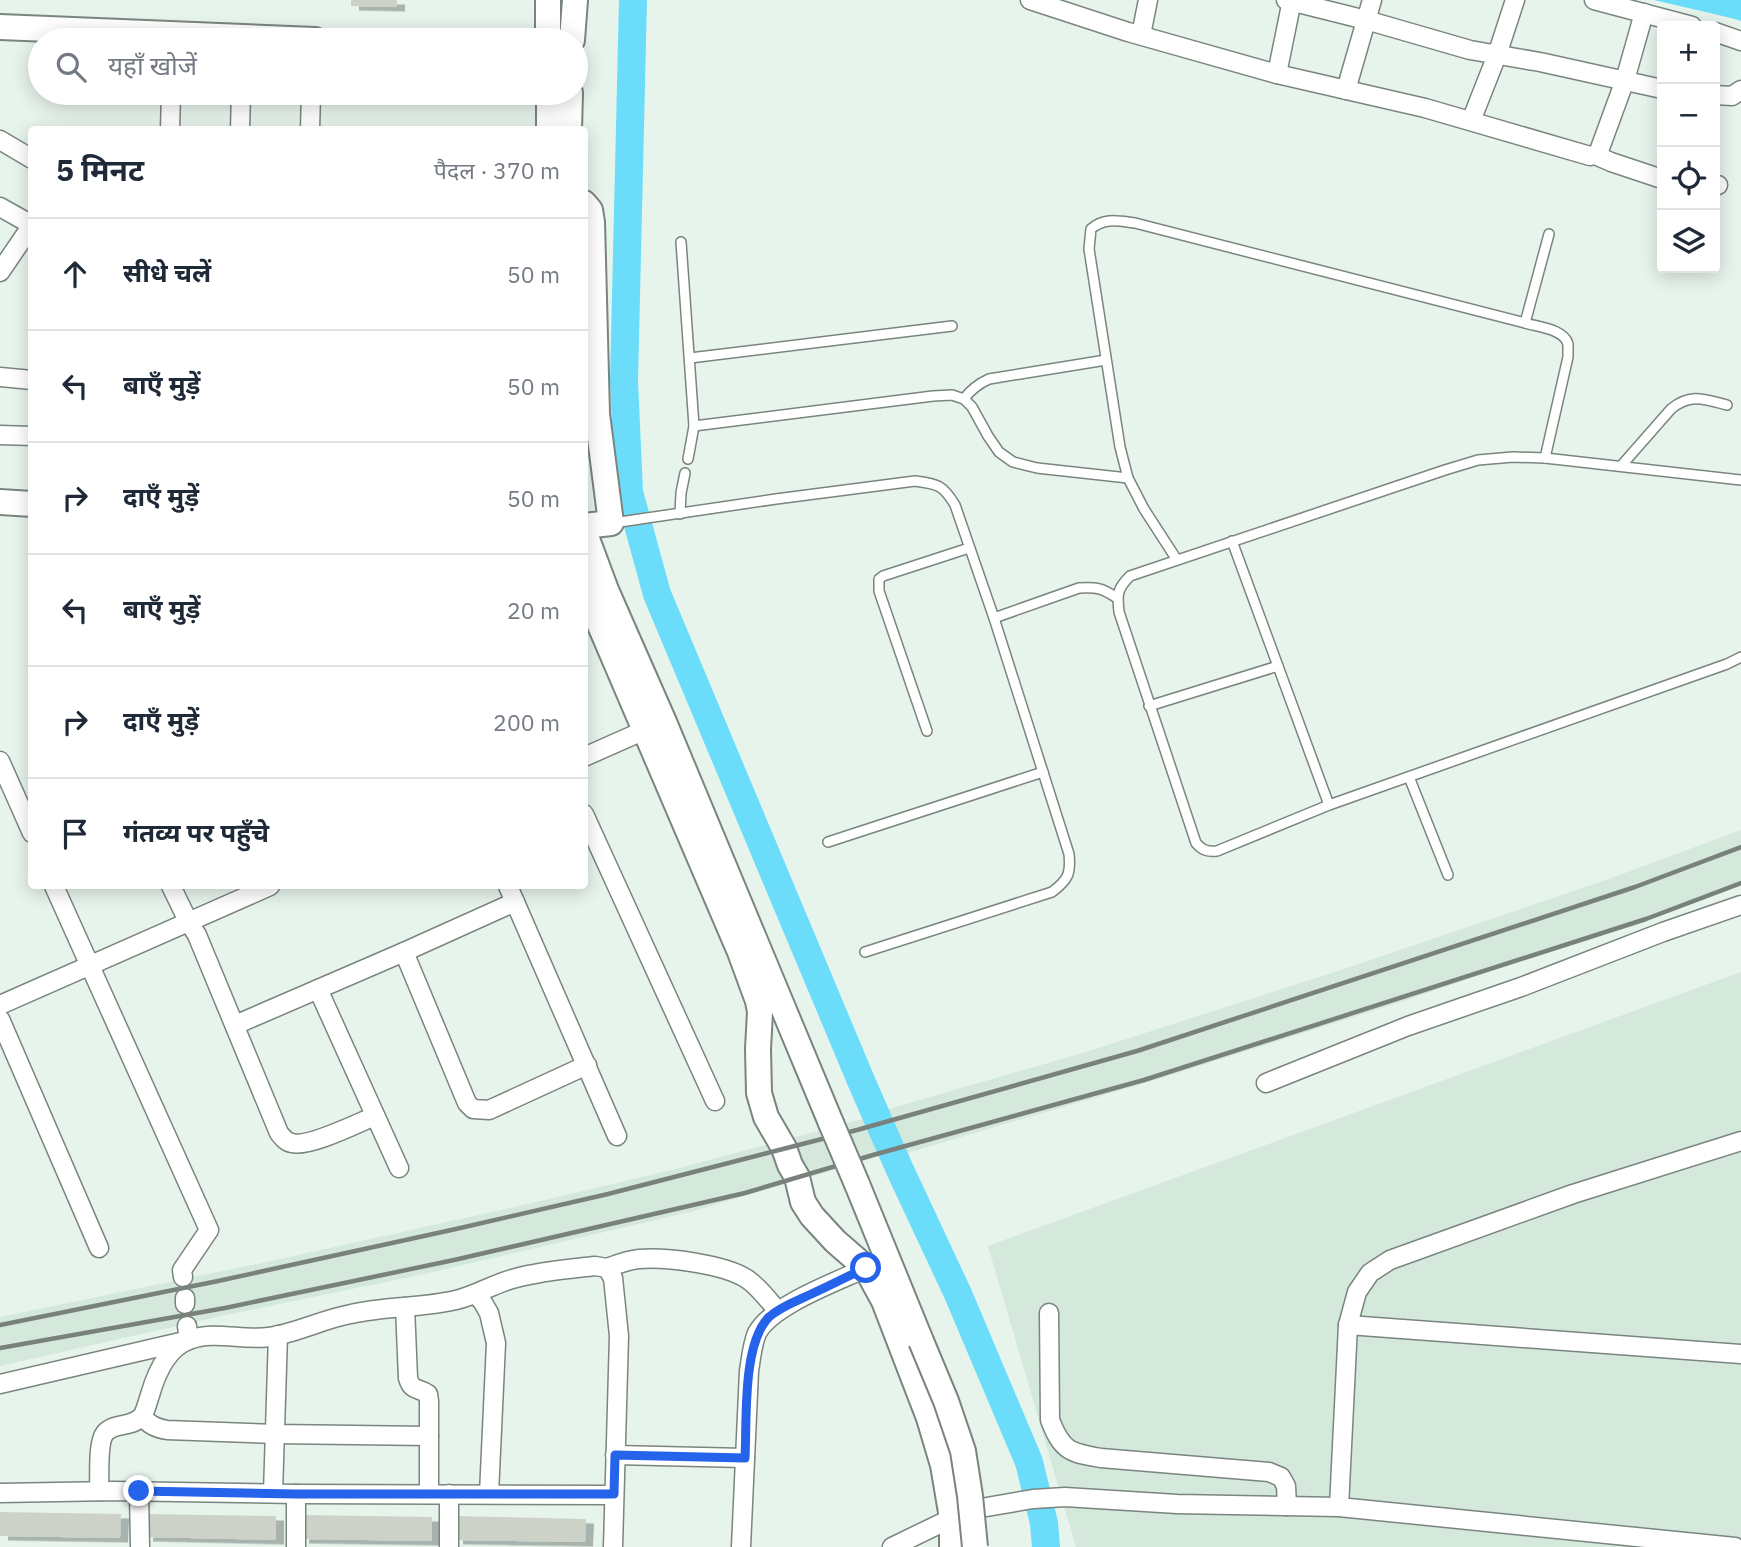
<!DOCTYPE html>
<html lang="hi">
<meta charset="utf-8">
<style>
body{margin:0;font-family:"IBM Plex Sans","Noto Sans Devanagari",sans-serif;background:#f6f6f7;color:#1f2937}
.controls{position:absolute;right:21px;top:21px;display:grid;overflow:hidden;border-radius:7px;box-shadow:0 4px 18px #0003}
.controls button{width:63px;height:63px;display:grid;place-items:center;padding:0;border:0;border-bottom:2px solid #e0e1e3;background:#fff;color:#1f2937;font:35px sans-serif}
.stop{position:absolute;width:21px;height:21px;margin:-16px;border:5px solid #2563eb;border-radius:50%;background:#fff}
.stop.end{background:#2563eb;border-color:#fff;box-shadow:0 2px 7px #0008}
.list{margin:0;padding:0;list-style:none}
h2{display:flex;justify-content:space-between;align-items:center;height:91px;margin:0;padding:0 28px;font-size:30px}
h2 small{font-size:23px;font-weight:400;color:#747a83}
.list li{display:grid;grid-template-columns:46px 1fr auto;gap:21px;align-items:center;box-sizing:border-box;height:112px;padding:0 28px;border-top:2px solid #e0e1e3}
.list b{display:block;font-size:26px;white-space:nowrap}
.list em{font-size:23px;font-style:normal;color:#747a83}
.icon{flex:none;width:38px;height:38px;fill:none;stroke:currentColor;stroke-width:2;stroke-linecap:round;stroke-linejoin:round}
.map{position:relative;flex:none;width:1741px;height:1547px;overflow:hidden}
.search{position:absolute;background:#fff;box-shadow:0 4px 18px #0003;left:28px;top:28px;width:560px;height:77px;display:flex;align-items:center;gap:18px;box-sizing:border-box;padding:0 24px;border-radius:38px;color:#747a83;font-size:26px}
.panel{position:absolute;background:#fff;box-shadow:0 4px 18px #0003;left:28px;top:126px;width:560px;height:763px;border-radius:7px}
.map>svg:first-child{display:block}
.built{fill:#d4e8dc}
.water{fill:#6bddfa}
.lines{fill:none;stroke-linecap:round;stroke-linejoin:round}
.river{stroke:#6bddfa;stroke-width:28}
.building{fill:#ccd2c7;filter:url(#shadow)}
.lane-casing{stroke:#79857e;stroke-width:12}
.street-casing{stroke:#79857e;stroke-width:21}
.secondary-casing{stroke:#79857e;stroke-width:28}
.lane{stroke:#fff;stroke-width:9}
.street{stroke:#fff;stroke-width:18}
.secondary{stroke:#fff;stroke-width:24}
.rail{stroke:#79817c;stroke-width:4.5}
.secondary-bridge-casing{stroke:#79857e;stroke-width:28;stroke-linecap:butt}
.secondary-bridge{stroke:#fff;stroke-width:24}
.route{stroke:#2563eb;stroke-width:9}
</style>
<div class="map">
<svg width="1741" height="1547" viewBox="0 0 1741 1547">
<defs>
<filter id="shadow"><feDropShadow dx="8" dy="4.5" stdDeviation="0" flood-color="#0004"/></filter>
</defs>
<rect width="100%" height="100%" fill="#e7f4ec"/>
<g class="built">
<path d="M 1741,830 L 1741,883 L 1638,921 L 1404,1001 L 1155,1080 L 907,1153 L 885,1110 L 1086,1052 L 1338,971 L 1606,880 Z"/>
<path d="M 1741,972 L 1741,1547 L 1076,1547 L 988,1246 Z"/>
<path d="M 866,1118 L 880,1156 L 694,1211 L 429,1273 L 221,1316 L 0,1366 L 0,1317 L 276,1260 L 515,1207 L 672,1170 Z"/>
</g>
<path class="water" d="M 1654,0 L 1741,0 L 1741,21 L 1731,18 Z"/>
<g class="lines">
<path class="river" d="M 633,0 L 624,381 L 629,492 L 657,594 L 862,1083 L 900,1170 L 958,1294 L 1029,1462 L 1044,1523 L 1046,1547"/>
</g>
<g class="building">
<path d="M 351,0 L 397,0 L 397,7 L 351,6 Z"/>
<path d="M 0,1512 L 121,1514 L 120,1538 L 0,1536 Z"/>
<path d="M 146,1514 L 276,1516 L 276,1540 L 145,1537 Z"/>
<path d="M 302,1515 L 432,1517 L 432,1541 L 301,1539 Z"/>
<path d="M 455,1516 L 586,1519 L 585,1542 L 455,1540 Z"/>
</g>
<g class="lines">
<g class="lane-casing">
<g id="lane">
<path d="M 681,242 L 694,426 L 688,459"/>
<path d="M 1525,323 L 1549,234"/>
<path d="M 690,358 L 952,326"/>
<path d="M 964,399 C 971,389 978,384 989,379 L 1106,360"/>
<path d="M 694,426 L 933,396 L 952,395 L 964,399 L 972,407 L 988,436 L 999,452 L 1013,462 L 1037,468 L 1128,478"/>
<path d="M 1621,466 L 1671,409 C 1690,393 1704,399 1727,405"/>
<path d="M 1741,480 L 1545,458 L 1513,457 L 1478,460 L 1445,470 L 1130,576 C 1117,589 1117,594 1119,612 L 1196,843 C 1202,850 1207,852 1217,851 L 1329,805 L 1727,664 L 1741,657"/>
<path d="M 680,514 L 681,493 L 685,473"/>
<path d="M 613,523 L 776,499 L 915,481 C 938,484 943,485 955,505 L 994,618 L 1069,854 C 1071,874 1068,880 1052,892 L 865,952"/>
<path d="M 1232,541 L 1329,805"/>
<path d="M 1177,560 L 1144,509 L 1128,478 L 1120,447 L 1089,249 L 1091,229 C 1104,217 1119,221 1135,223 L 1525,323 C 1538,327 1564,329 1568,344 C 1568,346 1568,355 1568,357 L 1545,458"/>
<path d="M 994,618 L 1079,588 C 1097,587 1102,588 1117,598"/>
<path d="M 1149,706 L 1278,666"/>
<path d="M 927,731 L 879,591 L 879,579 L 883,576 L 969,548"/>
<path d="M 1409,777 L 1448,875"/>
<path d="M 828,842 L 1043,772"/>
</g>
</g>
<g class="street-casing">
<g id="street">
<path d="M 1030,0 L 1128,32 L 1277,74 L 1425,108 L 1590,156 L 1595,155 L 1599,151 L 1625,80 L 1644,13"/>
<path d="M 1286,0 L 1366,20 L 1470,50 L 1540,62 L 1662,89"/>
<path d="M 1594,0 L 1692,26"/>
<path d="M 1715,32 L 1741,41"/>
<path d="M 1141,35 L 1148,0"/>
<path d="M 1277,74 L 1292,0"/>
<path d="M 1346,90 L 1372,0"/>
<path d="M 1715,95 L 1732,96 L 1741,90"/>
<path d="M 1471,121 L 1497,55 L 1515,0"/>
<path d="M 170,130 L 171,93"/>
<path d="M 240,130 L 241,93"/>
<path d="M 310,130 L 311,93"/>
<path d="M 0,140 L 32,159"/>
<path d="M 1595,155 L 1611,162 L 1662,179"/>
<path d="M 1715,185 L 1718,185"/>
<path d="M 0,207 L 32,225"/>
<path d="M 0,272 L 32,225"/>
<path d="M 0,377 L 32,380"/>
<path d="M 0,435 L 32,436"/>
<path d="M 584,757 L 645,730"/>
<path d="M 0,761 L 32,833"/>
<path d="M 584,814 L 715,1101"/>
<path d="M 54,886 L 209,1230 L 182,1270 L 183,1277"/>
<path d="M 171,886 L 188,921 L 197,935 L 279,1133 C 283,1138 286,1142 292,1143 C 308,1148 358,1123 375,1116"/>
<path d="M 508,886 L 617,1136"/>
<path d="M 404,952 L 467,1103 L 473,1109 L 489,1110 L 587,1065"/>
<path d="M 318,989 L 399,1168"/>
<path d="M 0,1005 L 270,886"/>
<path d="M 0,1019 L 99,1248"/>
<path d="M 235,1025 L 404,952 L 515,902"/>
<path d="M 1266,1083 L 1408,1026 L 1521,987 L 1663,932 L 1741,905"/>
<path d="M 607,1268 C 618,1264 628,1260 639,1259 C 667,1257 724,1264 747,1279 C 759,1287 768,1300 778,1311"/>
<path d="M 475,1294 L 482,1301 L 489,1313 L 496,1343 L 489,1494"/>
<path d="M 185,1298 L 185,1304"/>
<path d="M 405,1307 L 408,1378 C 412,1392 418,1387 428,1394 L 429,1401 L 429,1494"/>
<path d="M 1049,1313 L 1050,1420 C 1062,1451 1070,1453 1101,1458 L 1269,1472 L 1281,1477 L 1286,1486 L 1287,1506"/>
<path d="M 1348,1325 L 1741,1354"/>
<path d="M 0,1384 L 189,1340 L 187,1326"/>
<path d="M 142,1416 C 149,1425 156,1428 167,1430 L 276,1434 L 429,1436"/>
<path d="M 615,1455 L 745,1458"/>
<path d="M 99,1491 C 100,1477 97,1443 105,1433 C 114,1422 134,1428 143,1415 C 146,1409 148,1401 150,1395 C 156,1374 167,1348 189,1340 C 214,1330 243,1341 269,1337 C 297,1333 323,1319 351,1314 C 386,1306 422,1308 456,1300 C 477,1295 495,1283 516,1278 C 542,1271 569,1269 595,1266 L 607,1268 L 613,1278 L 619,1336 L 613,1547"/>
<path d="M 139,1491 L 140,1547"/>
<path d="M 0,1493 L 114,1491 L 296,1494 L 614,1495"/>
<path d="M 273,1493 L 278,1335"/>
<path d="M 296,1494 L 296,1547"/>
<path d="M 1339,1507 L 1348,1325 L 1357,1292 L 1370,1273 L 1390,1260 L 1573,1194 L 1741,1141"/>
<path d="M 449,1547 L 449,1494"/>
<path d="M 741,1547 L 749,1371 C 751,1359 752,1345 757,1333 C 772,1305 836,1282 866,1268"/>
<path d="M 892,1547 L 952,1518 L 975,1509 L 1033,1499 L 1065,1497 L 1177,1504 L 1339,1507 L 1735,1547"/>
</g>
</g>
<g class="secondary-casing">
<g id="secondary">
<path d="M 0,27 L 315,40"/>
<path d="M 548,40 L 548,0"/>
<path d="M 572,40 L 575,0"/>
<path d="M 549,130 L 549,93"/>
<path d="M 569,130 L 570,93"/>
<path d="M 584,203 L 590,210 L 592,222 L 597,414 L 611,523 L 584,526"/>
<path d="M 0,502 L 32,504"/>
<path d="M 584,531 L 606,590 L 664,722 L 831,1123"/>
<path d="M 584,588 L 740,952 L 758,1001 L 760,1012 L 758,1049 L 759,1093 L 766,1117 L 784,1148 L 790,1165 L 797,1177 L 803,1202 L 812,1216 L 835,1241 L 866,1268 L 884,1301 L 929,1418 L 943,1465 L 952,1518 L 952,1547"/>
<path d="M 857,1184 L 921,1341"/>
</g>
</g>
<use href="#lane" class="lane"/>
<use href="#street" class="street"/>
<use href="#secondary" class="secondary"/>
<g class="rail">
<path d="M 0,1325 L 218,1281 L 456,1229 L 608,1194 L 857,1130 L 1137,1051 L 1635,887 L 1741,847"/>
<path d="M 0,1348 L 225,1308 L 454,1260 L 745,1193 L 873,1155 L 1144,1080 L 1646,919 L 1741,883"/>
</g>
<g class="secondary-bridge-casing">
<g id="secondary-bridge">
<path d="M 831,1123 L 857,1184"/>
<path d="M 921,1341 L 946,1401 L 963,1451 L 970,1496 L 975,1547"/>
</g>
</g>
<use href="#secondary-bridge" class="secondary-bridge"/>
</g>
<g class="lines">
<path class="route" d="M 139,1491 L 296,1494 L 614,1494 L 615,1455 L 745,1458 C 747,1421 742,1344 769,1317 C 780,1307 794,1302 807,1296 C 827,1287 846,1277 866,1268"/>
</g>
</svg>
<div class="controls">
<button>+</button>
<button>−</button>
<button><svg class="icon" aria-label="locate" viewBox="0 0 24 24"><circle cx="12" cy="12" r="6"/><path d="M12 2v4M12 18v4M2 12h4M18 12h4"/></svg></button>
<button><svg class="icon" aria-label="layers" viewBox="0 0 24 24"><path d="M12 4l9 5-9 5-9-5zM3 14l9 5 9-5"/></svg></button>
</div>
<div class="stop" style="left:866px;top:1268px"></div>
<div class="stop end" style="left:139px;top:1491px"></div>
<div class="search"><svg class="icon" aria-label="search" viewBox="0 0 24 24"><circle cx="10" cy="10" r="6"/><path d="M15 15l6 6"/></svg>यहाँ खोजें</div>
<section class="panel">
<h2>5 मिनट<small>पैदल · 370 m</small></h2>
<ul class="list">
<li><svg class="icon" aria-label="ahead" viewBox="0 0 24 24"><path d="M12 20V5M6 11l6-6 6 6"/></svg><div><b>सीधे चलें</b></div><em>50 m</em></li>
<li><svg class="icon" aria-label="left" viewBox="0 0 24 24"><path d="M17 20v-9H6M10 6l-5 5 5 5"/></svg><div><b>बाएँ मुड़ें</b></div><em>50 m</em></li>
<li><svg class="icon" aria-label="right" viewBox="0 0 24 24"><path d="M7 20v-9h11M14 6l5 5-5 5"/></svg><div><b>दाएँ मुड़ें</b></div><em>50 m</em></li>
<li><svg class="icon" aria-label="left" viewBox="0 0 24 24"><path d="M17 20v-9H6M10 6l-5 5 5 5"/></svg><div><b>बाएँ मुड़ें</b></div><em>20 m</em></li>
<li><svg class="icon" aria-label="right" viewBox="0 0 24 24"><path d="M7 20v-9h11M14 6l5 5-5 5"/></svg><div><b>दाएँ मुड़ें</b></div><em>200 m</em></li>
<li><svg class="icon" aria-label="arrive" viewBox="0 0 24 24"><path d="M6 21V4h12l-3 4 3 4H6"/></svg><div><b>गंतव्य पर पहुँचे</b></div></li>
</ul>
</section>
</div>
